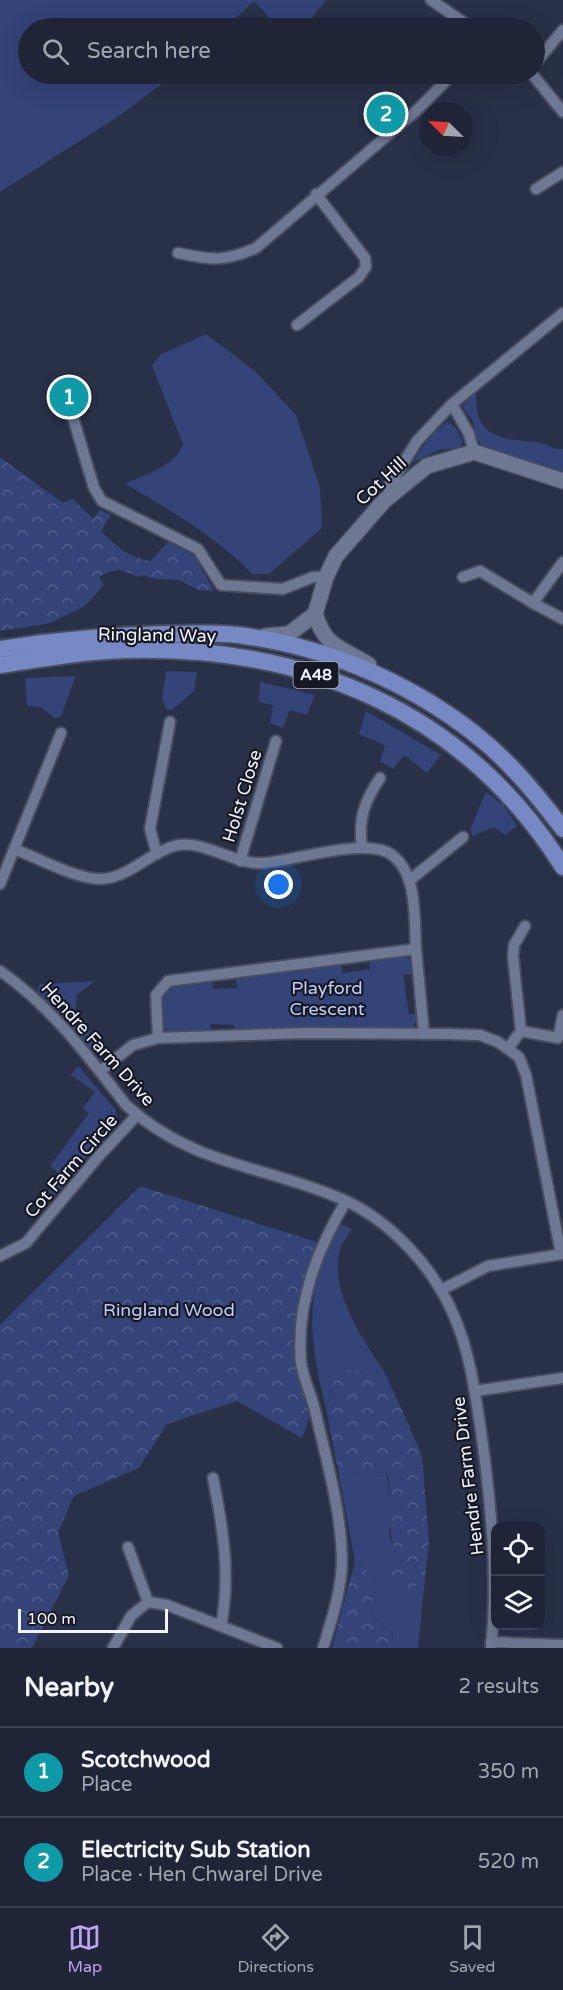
<!DOCTYPE html>
<meta charset="utf-8">
<style>
body{margin:0;font-family:"Varela Round",sans-serif;background:#2c3142;color:#f1f3f6}
.controls{position:absolute;right:18px;bottom:18px;display:grid;overflow:hidden;border-radius:12px;box-shadow:0 6px 24px #0002}
.controls button{width:54px;height:54px;display:grid;place-items:center;padding:0;border:0;border-bottom:2px solid #3c4251;background:#1f2536;color:#f1f3f6;font:30px sans-serif}
.compass{position:absolute;left:419px;top:102px;width:54px;height:54px;border-radius:50%;background:#1f2536;box-shadow:0 6px 24px #0002;rotate:294deg}
.scale{position:absolute;left:18px;bottom:15px;width:150px;box-sizing:border-box;padding-left:6px;border:3px solid #f1f4fe;border-top:0;font-size:16px;line-height:21px;white-space:nowrap;color:#f1f4fe;-webkit-text-stroke:4px #161924;paint-order:stroke}
.you{position:absolute;left:279px;top:885px;width:21px;height:21px;margin:-15px;border:4px solid #fff;border-radius:50%;background:#1a73e8;box-shadow:0 0 0 9px #1a73e833}
.badge{display:grid;place-items:center;width:39px;height:39px;border-radius:50%;background:#bca0f2;color:#fff;font-size:20px;font-weight:700}
.pin{position:absolute;translate:-50% -50%;border:3px solid #fff;box-shadow:0 2px 6px #0006}
.list{margin:0;padding:0;list-style:none}
h2{display:flex;justify-content:space-between;align-items:center;height:78px;margin:0;padding:0 24px;font-size:26px}
h2 small{font-size:20px;font-weight:400;color:#a1a5ad}
.list li{display:grid;grid-template-columns:39px 1fr auto;gap:18px;align-items:center;box-sizing:border-box;height:90px;padding:0 24px;border-top:2px solid #3c4251}
.list b{display:block;font-size:22px;white-space:nowrap}
.list p{margin:0;font-size:20px;white-space:nowrap;color:#a1a5ad}
.list em{font-size:20px;font-style:normal;color:#a1a5ad}
.icon{flex:none;width:33px;height:33px;fill:none;stroke:currentColor;stroke-width:2;stroke-linecap:round;stroke-linejoin:round}
.map{position:relative;flex:none;width:563px;height:1648px;overflow:hidden}
.search{position:absolute;background:#1f2536;box-shadow:0 6px 24px #0002;left:18px;right:18px;top:18px;height:66px;display:flex;align-items:center;gap:15px;box-sizing:border-box;padding:0 21px;border-radius:33px;color:#a1a5ad;font-size:22px}
.sheet{height:258px;background:#1f2536}
nav{display:flex;justify-content:space-around;align-items:center;box-sizing:border-box;height:84px;border-top:2px solid #3c4251;background:#1f2536;font-size:16px;color:#a1a5ad}
nav a{display:grid;justify-items:center;gap:3px}
nav .on{color:#bca0f2}
.map>svg:first-child{display:block}
.green{fill:#344378}
.forest{fill:url(#forest-crowns)}
.lines{fill:none;stroke-linecap:round;stroke-linejoin:round}
.street-casing{stroke:#484d5f;stroke-width:14}
.secondary-casing{stroke:#484d5f;stroke-width:18}
.primary-casing{stroke:#484d5f;stroke-width:20}
.street{stroke:#6f7893;stroke-width:10}
.secondary{stroke:#6f7893;stroke-width:15}
.primary{stroke:#7789c4;stroke-width:16}
.labels{text-anchor:middle;dominant-baseline:central;stroke-width:4.5;stroke-linejoin:round;paint-order:stroke}
.shield{fill:#161924;stroke:#afb2bd;stroke-width:1.5}
.shield-label{font-size:16px;font-weight:bold;fill:#f1f4fe}
.street-label{font-size:18px;fill:#f1f4fe;stroke:#161924}
.park-label{font-size:18px;fill:#becdf8;stroke:#161924}
</style>
<div class="map">
<svg width="563" height="1648" viewBox="0 0 563 1648">
<defs>
<pattern id="forest-crowns" width="20" height="18" patternUnits="userSpaceOnUse" patternTransform="scale(1.5)"><rect width="20" height="18" fill="#344378"/><path d="M2 6a3 3 0 1 1 6 0M12 15a3 3 0 1 1 6 0" fill="none" stroke="#525f8c"/></pattern>
</defs>
<rect width="100%" height="100%" fill="#293148"/>
<g class="green">
<path d="M 0,0 L 326,0 L 304,28 L 279,28 L 254,1 L 225,28 L 28,28 L 28,74 L 175,74 L 119,116 L 0,192 Z"/>
<path d="M 206,334 L 256,372 L 296,415 L 320,488 L 322,528 L 269,574 L 252,574 C 216,536 170,510 125,484 C 144,475 176,466 183,444 L 152,366 L 160,355 Z"/>
<path d="M 476,393 C 475,428 489,437 522,441 C 528,442 535,441 541,443 C 549,445 554,450 563,449 L 563,472 L 480,445 L 472,420 L 462,406 Z"/>
<path d="M 447,422 L 455,427 L 463,442 L 459,448 L 439,450 L 412,463 L 430,436 Z"/>
<path d="M 166,671 L 197,672 L 194,691 L 172,710 L 167,710 L 162,699 Z"/>
<path d="M 76,676 L 61,716 L 55,718 L 40,707 L 27,706 L 25,678 Z"/>
<path d="M 260,682 L 315,695 L 307,715 L 290,710 L 283,728 L 270,723 L 273,705 L 259,702 Z"/>
<path d="M 366,711 L 441,755 L 427,773 L 404,755 L 393,769 L 380,762 L 385,745 L 359,734 Z"/>
<path d="M 486,792 L 503,805 L 517,826 L 505,835 L 494,827 L 473,836 L 470,830 Z"/>
<path d="M 404,955 L 412,961 L 414,969 L 411,974 L 403,975 L 409,1014 L 418,1014 L 414,1026 L 405,1030 L 235,1031 L 234,1025 L 211,1024 L 211,1032 L 171,1032 L 164,1028 L 162,995 L 166,988 L 212,981 L 213,989 L 237,988 L 236,978 L 341,965 L 343,973 L 370,969 L 369,960 Z"/>
<path d="M 95,981 L 77,995 L 75,1012 L 107,1054 L 89,1052 L 37,991 L 40,984 Z"/>
<path d="M 78,1066 L 116,1110 L 117,1120 L 54,1196 L 49,1191 L 61,1176 L 50,1166 L 89,1113 L 83,1108 L 95,1092 L 71,1075 Z"/>
<path d="M 339,1224 L 352,1229 C 349,1235 342,1243 340,1249 C 329,1294 363,1338 385,1373 L 366,1373 L 351,1369 L 331,1390 L 326,1409 C 309,1338 302,1291 339,1224 Z"/>
<path d="M 386,1472 L 392,1510 L 389,1535 L 395,1552 L 417,1585 L 423,1598 L 418,1648 L 391,1648 L 393,1633 C 370,1619 369,1607 375,1582 L 365,1569 L 355,1562 L 339,1475 Z"/>
</g>
<g class="forest">
<path d="M 0,457 L 63,503 L 73,499 L 93,519 L 100,510 L 111,515 L 101,531 C 116,546 128,557 150,561 L 168,542 L 194,555 L 214,591 L 198,590 L 179,580 L 148,578 L 145,575 L 137,577 C 122,568 114,568 99,577 L 104,585 L 85,606 L 50,623 L 0,631 Z"/>
<path d="M 140,1186 L 323,1244 L 309,1279 L 301,1363 L 314,1406 L 302,1438 L 237,1401 L 167,1424 L 139,1468 L 74,1496 L 58,1532 L 69,1575 L 32,1648 L 0,1648 L 0,1325 Z"/>
<path d="M 351,1369 L 366,1373 L 385,1373 L 422,1455 L 429,1542 L 423,1598 L 417,1585 L 408,1589 L 397,1588 L 387,1567 L 395,1552 C 386,1526 393,1499 387,1472 L 339,1475 L 326,1409 L 336,1375 Z"/>
<path d="M 355,1562 L 365,1569 L 375,1582 C 369,1607 370,1619 393,1633 L 391,1648 L 332,1648 Z"/>
</g>
<g class="lines">
<g class="street-casing">
<g id="street">
<path d="M 431,0 L 472,28"/>
<path d="M 534,65 L 563,30"/>
<path d="M 532,74 L 563,112"/>
<path d="M 536,189 L 563,172"/>
<path d="M 178,253 C 212,260 224,262 256,248 L 416,111 L 453,74"/>
<path d="M 297,325 L 359,277 L 366,267 L 365,258 L 316,194"/>
<path d="M 72,414 L 94,488 L 102,501 L 198,549 L 221,585 L 283,589 L 313,577 L 326,577"/>
<path d="M 474,452 L 469,434 L 452,404 L 563,313"/>
<path d="M 388,488 L 417,441 L 452,404"/>
<path d="M 563,562 L 533,603 L 563,619"/>
<path d="M 463,577 L 480,571 L 533,603"/>
<path d="M 362,848 C 358,819 364,802 380,778"/>
<path d="M 14,849 C 38,858 76,879 100,879 C 127,879 149,853 174,846 C 201,838 234,865 263,863 C 294,861 368,836 392,855 C 418,874 414,920 416,949"/>
<path d="M 157,854 L 150,829 L 170,722"/>
<path d="M 240,861 L 276,741"/>
<path d="M 410,880 L 463,837"/>
<path d="M 0,884 L 61,733"/>
<path d="M 0,971 C 52,1007 88,1056 126,1105 C 194,1167 266,1165 344,1200 C 392,1222 434,1268 454,1316 C 470,1352 475,1393 481,1431 C 491,1503 498,1575 491,1648"/>
<path d="M 521,1031 L 558,1038 L 563,1015"/>
<path d="M 158,1038 L 156,995 L 168,981 L 416,949 L 424,1034"/>
<path d="M 509,1047 L 521,1031 L 513,957 L 514,945 L 525,926"/>
<path d="M 100,1071 L 133,1045 L 158,1038 L 305,1033 L 449,1034 L 480,1035 L 498,1042 L 519,1057 L 526,1075 L 561,1254"/>
<path d="M 0,1256 L 26,1243 L 98,1157 L 137,1115"/>
<path d="M 441,1290 L 488,1266 L 563,1254"/>
<path d="M 475,1391 L 563,1378"/>
<path d="M 213,1478 C 223,1528 231,1575 221,1626"/>
<path d="M 128,1547 L 148,1602"/>
<path d="M 491,1642 L 563,1645"/>
<path d="M 113,1648 L 131,1616 L 148,1602 L 167,1605 L 277,1648"/>
<path d="M 323,1648 C 332,1619 342,1589 342,1559 C 341,1509 326,1459 315,1410 C 311,1394 303,1378 301,1362 C 296,1303 317,1250 346,1201"/>
</g>
</g>
<g class="secondary-casing">
<g id="secondary">
<path d="M 315,614 C 326,649 342,647 369,665"/>
<path d="M 265,636 L 289,634 L 315,614 L 326,577 L 336,556 L 384,501 L 427,466 L 474,452 L 563,481"/>
</g>
</g>
<g class="primary-casing">
<g id="primary">
<path d="M 0,649 C 56,640 111,635 167,634 C 193,634 219,632 245,636 C 332,648 420,687 487,744 C 516,769 540,799 563,829"/>
<path d="M 0,665 C 42,659 84,651 126,650 C 306,645 465,711 563,867"/>
</g>
</g>
<use href="#street" class="street"/>
<use href="#secondary" class="secondary"/>
<use href="#primary" class="primary"/>
</g>
<g class="labels">
<rect class="shield" x="293.5" y="662" width="45" height="26" rx="4.5"/>
<g class="shield-label">
<text x="316" y="675">A48</text>
</g>
<g class="street-label">
<text transform="translate(381 481) rotate(-43)">Cot Hill</text>
<text transform="translate(157 635) rotate(1)">Ringland Way</text>
<text transform="translate(242 796) rotate(-73)">Holst Close</text>
<text transform="translate(98 1044) rotate(48)">Hendre Farm Drive</text>
<text transform="translate(71 1166) rotate(-49)">Cot Farm Circle</text>
<text transform="translate(468 1476) rotate(-97)">Hendre Farm Drive</text>
</g>
<g class="park-label">
<text x="327" y="988">Playford<tspan x="327" dy="21">Crescent</tspan></text>
<text x="169" y="1310">Ringland Wood</text>
</g>
</g>
</svg>
<div class="controls">
<button><svg class="icon" aria-label="locate" viewBox="0 0 24 24"><circle cx="12" cy="12" r="6"/><path d="M12 2v4M12 18v4M2 12h4M18 12h4"/></svg></button>
<button><svg class="icon" aria-label="layers" viewBox="0 0 24 24"><path d="M12 4l9 5-9 5-9-5zM3 14l9 5 9-5"/></svg></button>
</div>
<svg class="compass" viewBox="-18 -18 36 36"><path d="M0-13l5 13h-10z" fill="#e53935"/><path d="M0 13l5-13h-10z" fill="#a1a5ad"/></svg>
<div class="scale">100 m</div>
<div class="you"></div>
<div class="pin badge" style="left:69px;top:397px;background:#0f9aa8">1</div>
<div class="pin badge" style="left:386px;top:114px;background:#0f9aa8">2</div>
<div class="search"><svg class="icon" aria-label="search" viewBox="0 0 24 24"><circle cx="10" cy="10" r="6"/><path d="M15 15l6 6"/></svg>Search here</div>
</div>
<section class="sheet">
<h2>Nearby<small>2 results</small></h2>
<ul class="list">
<li><span class="badge" style="background:#0f9aa8">1</span><div><b>Scotchwood</b><p>Place</p></div><em>350 m</em></li>
<li><span class="badge" style="background:#0f9aa8">2</span><div><b>Electricity Sub Station</b><p>Place · Hen Chwarel Drive</p></div><em>520 m</em></li>
</ul>
</section>
<nav>
<a class="on"><svg class="icon" aria-label="map" viewBox="0 0 24 24"><path d="M3 6l6-2 6 2 6-2v14l-6 2-6-2-6 2zM9 4v14M15 6v14"/></svg>Map</a>
<a><svg class="icon" aria-label="directions" viewBox="0 0 24 24"><path d="M12 3l9 9-9 9-9-9zM9 14v-3h6M13 9l2 2-2 2"/></svg>Directions</a>
<a><svg class="icon" aria-label="saved" viewBox="0 0 24 24"><path d="M7 4h10v16l-5-4-5 4z"/></svg>Saved</a>
</nav>
